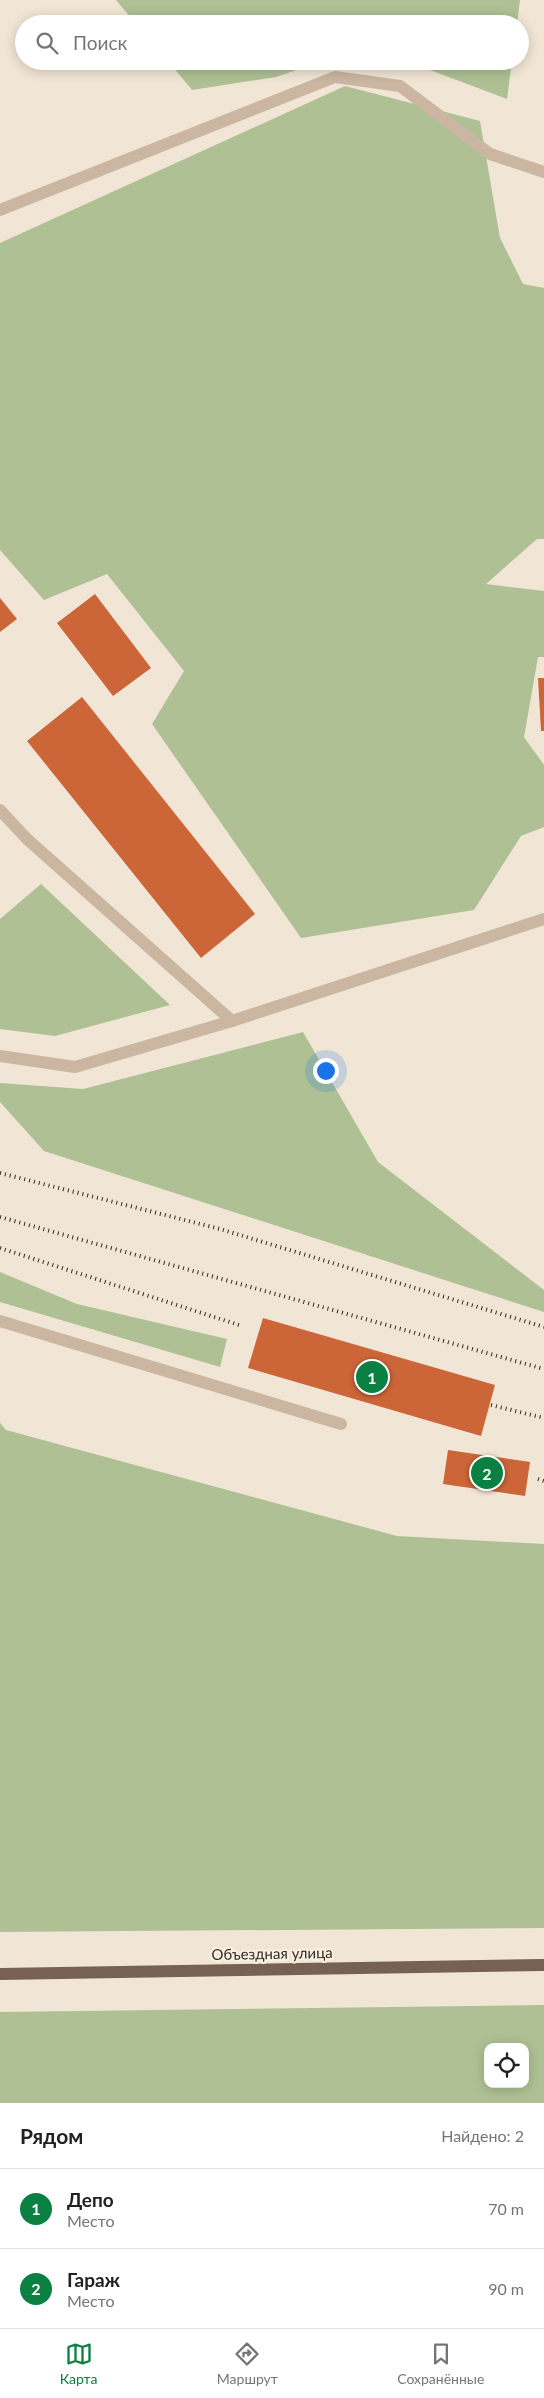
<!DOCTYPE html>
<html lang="ru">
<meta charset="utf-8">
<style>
body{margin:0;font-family:Lato,sans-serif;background:#f2f2f2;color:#202124}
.controls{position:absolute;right:15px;bottom:15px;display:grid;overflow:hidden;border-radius:10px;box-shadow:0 2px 12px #0003}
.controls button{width:45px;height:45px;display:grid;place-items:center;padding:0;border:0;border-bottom:1px solid #e0e0e0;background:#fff;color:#202124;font:25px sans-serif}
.you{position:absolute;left:325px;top:1070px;width:18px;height:18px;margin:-12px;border:4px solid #fff;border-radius:50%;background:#1a73e8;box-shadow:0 0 0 8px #1a73e833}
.badge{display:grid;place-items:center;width:32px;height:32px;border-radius:50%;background:#0b8043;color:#fff;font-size:16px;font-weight:700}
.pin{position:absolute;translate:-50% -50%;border:2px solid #fff;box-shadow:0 1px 5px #0006}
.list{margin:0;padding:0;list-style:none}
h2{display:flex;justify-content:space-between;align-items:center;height:65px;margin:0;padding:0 20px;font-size:21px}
h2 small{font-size:16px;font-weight:400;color:#757577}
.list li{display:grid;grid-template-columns:32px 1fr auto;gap:15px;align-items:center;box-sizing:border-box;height:80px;padding:0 20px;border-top:1px solid #e0e0e0}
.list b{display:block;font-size:19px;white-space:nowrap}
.list p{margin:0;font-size:16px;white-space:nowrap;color:#757577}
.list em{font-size:16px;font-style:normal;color:#757577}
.icon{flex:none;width:28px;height:28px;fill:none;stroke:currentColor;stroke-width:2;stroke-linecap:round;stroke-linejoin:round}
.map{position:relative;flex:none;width:544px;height:2103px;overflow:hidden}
.search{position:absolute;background:#fff;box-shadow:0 2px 12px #0003;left:15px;right:15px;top:15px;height:55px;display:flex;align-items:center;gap:12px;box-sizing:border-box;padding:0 18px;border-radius:28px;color:#757577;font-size:19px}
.sheet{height:225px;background:#fff}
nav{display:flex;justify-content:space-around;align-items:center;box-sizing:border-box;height:70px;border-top:1px solid #e0e0e0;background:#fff;font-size:14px;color:#757577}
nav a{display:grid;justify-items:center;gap:2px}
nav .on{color:#0b8043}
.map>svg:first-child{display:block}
.green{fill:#afc194;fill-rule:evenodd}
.building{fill:#cc6538}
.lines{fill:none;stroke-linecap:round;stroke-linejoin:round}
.minor{stroke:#cab6a1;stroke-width:12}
.major{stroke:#766154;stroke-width:12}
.rail{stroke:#332a24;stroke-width:4;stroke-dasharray:1 4;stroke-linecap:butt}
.labels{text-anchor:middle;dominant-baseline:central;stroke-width:4.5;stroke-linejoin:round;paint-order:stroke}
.street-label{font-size:15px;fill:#332a24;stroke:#f9f0e1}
</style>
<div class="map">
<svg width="544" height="2103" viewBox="0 0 544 2103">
<rect width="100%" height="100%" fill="#f1e6d5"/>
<g class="green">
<path d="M 116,0 L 520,0 L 517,24 L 136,24 Z"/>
<path d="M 168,61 L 323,61 L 276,77 L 192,90 Z"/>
<path d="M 406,61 L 512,61 L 507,99 Z"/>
<path d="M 345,86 L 480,121 L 500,238 L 523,284 L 544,288 L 544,539 L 537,539 L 486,584 L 544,591 L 544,657 L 538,657 L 524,737 L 544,765 L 544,827 L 521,836 L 474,910 L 301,938 L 152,724 L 184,671 L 107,574 L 44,600 L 0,550 L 0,243 Z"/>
<path d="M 41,884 L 170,1005 L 55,1036 L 0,1029 L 0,919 Z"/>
<path d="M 303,1032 L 378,1162 L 544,1290 L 544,1312 L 44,1151 L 0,1102 L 0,1083 L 83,1089 Z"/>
<path d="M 0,1272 L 77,1304 L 227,1339 L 220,1367 L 0,1302 Z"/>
<path d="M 0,1423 L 6,1430 L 397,1536 L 544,1544 L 544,1928 L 0,1932 Z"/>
<path d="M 544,2005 L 544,2103 L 0,2103 L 0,2012 ZM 488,2047 L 525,2047 L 525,2084 L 488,2084 Z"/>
</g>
<g class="building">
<path d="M 95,594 L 151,668 L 113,696 L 57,623 Z"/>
<path d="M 0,598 L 17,619 L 0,632 Z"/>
<path d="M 538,678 L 544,678 L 544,731 L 541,731 Z"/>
<path d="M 82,697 L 255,914 L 201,958 L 27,741 Z"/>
<path d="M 263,1318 L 495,1385 L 481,1436 L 248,1368 Z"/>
<path d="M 448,1450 L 530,1462 L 525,1496 L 443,1484 Z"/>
</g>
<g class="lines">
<g class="minor">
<path d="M 0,210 L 335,77 L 400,86 L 490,154 L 544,172"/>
<path d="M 0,810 L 27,839 L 232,1021"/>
<path d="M 0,1056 L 75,1067 L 232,1021 L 544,919"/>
<path d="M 0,1321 L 341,1424"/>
</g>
<path class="major" d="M 0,1974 L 544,1965"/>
<g class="rail">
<path d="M 0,1173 L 220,1229 L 544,1327"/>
<path d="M 0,1217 L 544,1369"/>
<path d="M 0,1248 L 242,1326"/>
<path d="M 491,1405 L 544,1418"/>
<path d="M 538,1479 L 544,1481"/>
</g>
</g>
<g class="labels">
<g class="street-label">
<text transform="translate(272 1953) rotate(-1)">Объездная улица</text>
</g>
</g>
</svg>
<div class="controls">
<button><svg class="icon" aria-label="locate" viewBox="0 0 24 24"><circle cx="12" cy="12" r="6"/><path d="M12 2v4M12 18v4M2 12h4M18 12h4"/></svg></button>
</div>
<div class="you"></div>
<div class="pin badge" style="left:372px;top:1377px">1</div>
<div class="pin badge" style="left:487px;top:1473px">2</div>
<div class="search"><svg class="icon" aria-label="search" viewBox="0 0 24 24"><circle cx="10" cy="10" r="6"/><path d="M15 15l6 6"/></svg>Поиск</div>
</div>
<section class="sheet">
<h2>Рядом<small>Найдено: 2</small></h2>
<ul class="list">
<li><span class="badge">1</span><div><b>Депо</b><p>Место</p></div><em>70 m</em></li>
<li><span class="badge">2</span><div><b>Гараж</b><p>Место</p></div><em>90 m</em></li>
</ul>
</section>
<nav>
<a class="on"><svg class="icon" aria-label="map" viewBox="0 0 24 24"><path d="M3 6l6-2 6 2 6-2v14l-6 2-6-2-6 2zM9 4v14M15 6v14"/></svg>Карта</a>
<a><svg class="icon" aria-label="directions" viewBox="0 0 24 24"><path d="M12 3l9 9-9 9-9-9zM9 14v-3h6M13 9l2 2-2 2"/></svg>Маршрут</a>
<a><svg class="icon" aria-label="saved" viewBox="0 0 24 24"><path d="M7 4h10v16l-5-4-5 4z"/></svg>Сохранённые</a>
</nav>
